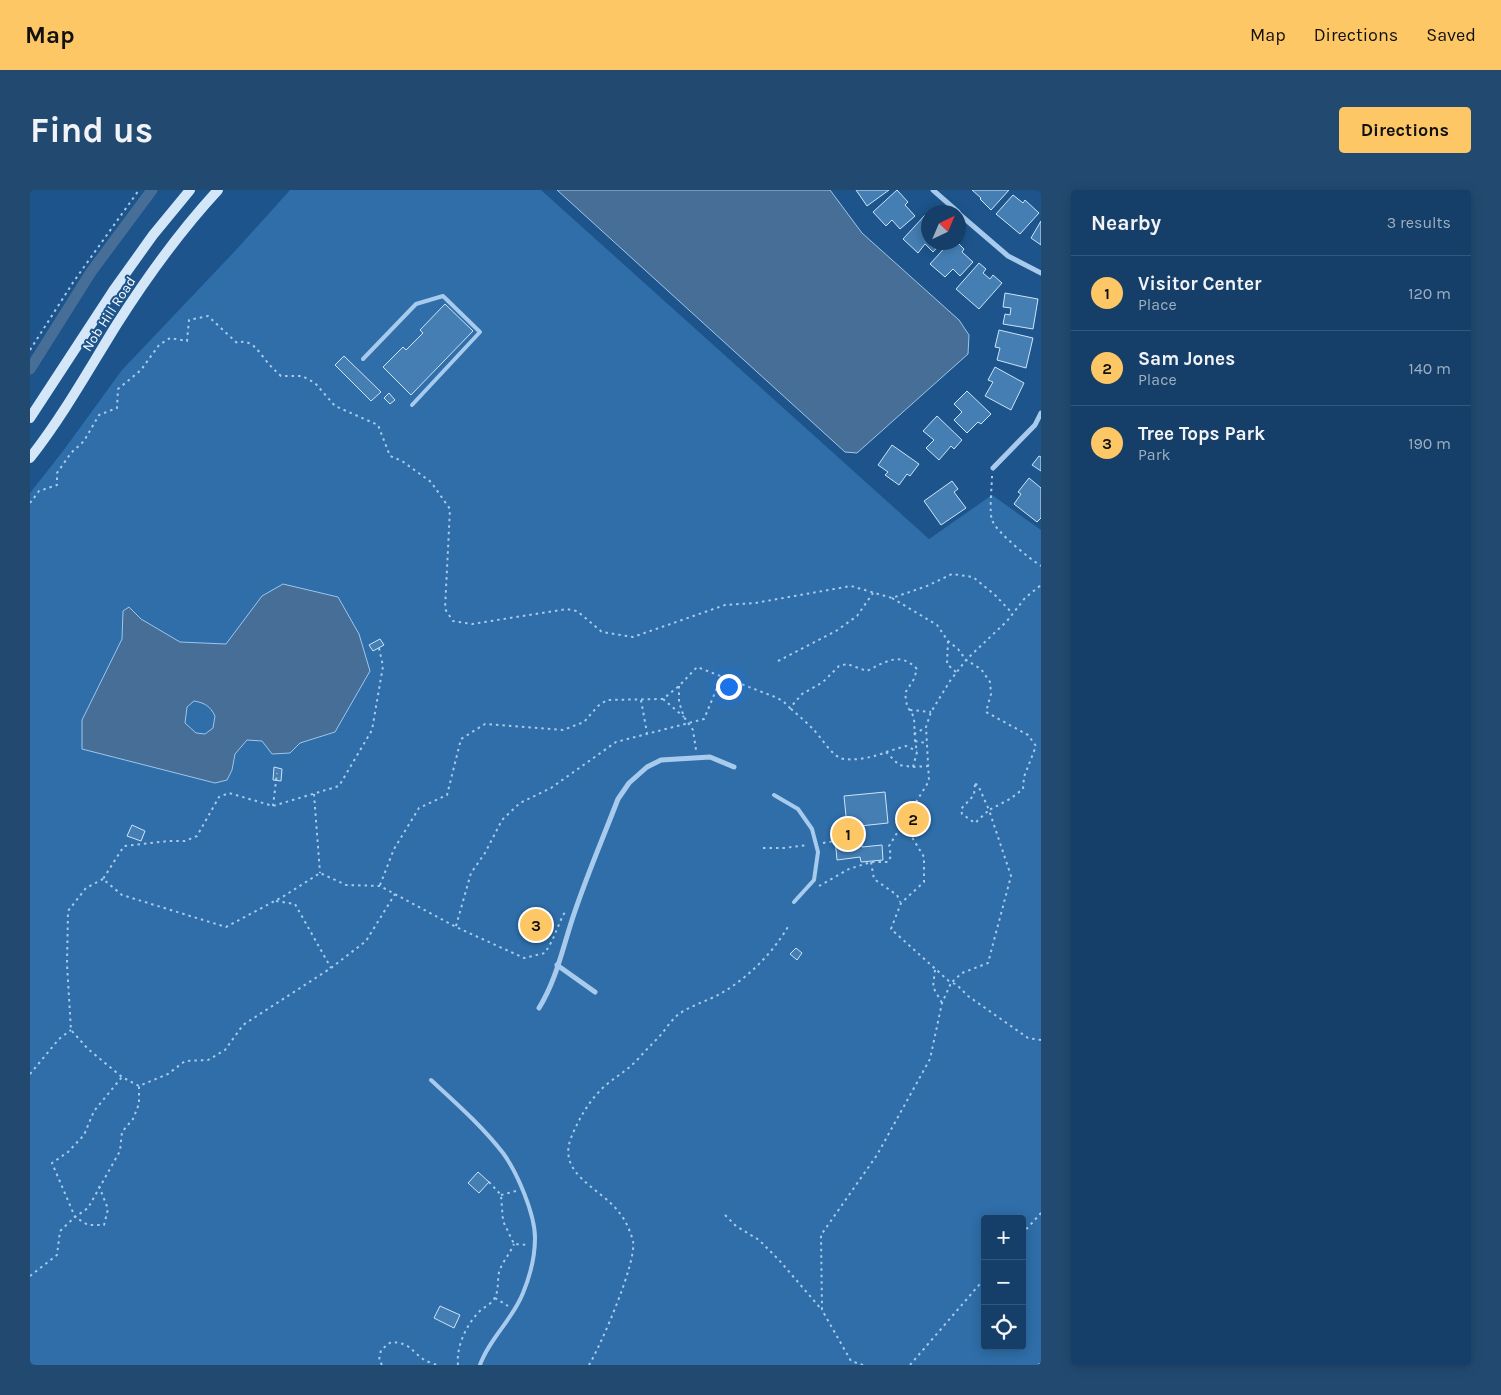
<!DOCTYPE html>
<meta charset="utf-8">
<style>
body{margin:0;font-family:Karla,sans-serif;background:#224a71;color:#f1f3f6}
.controls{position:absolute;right:15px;bottom:15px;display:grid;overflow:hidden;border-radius:5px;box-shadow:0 2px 12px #0003}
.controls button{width:45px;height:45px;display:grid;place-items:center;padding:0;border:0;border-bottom:1px solid #34587c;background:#153f68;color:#f1f3f6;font:25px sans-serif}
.compass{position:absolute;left:891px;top:15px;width:45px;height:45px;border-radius:50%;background:#153f68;box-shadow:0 2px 12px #0003;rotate:44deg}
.you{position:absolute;left:698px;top:496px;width:18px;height:18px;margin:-12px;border:4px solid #fff;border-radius:50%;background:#1a73e8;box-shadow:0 0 0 8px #1a73e833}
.badge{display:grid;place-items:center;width:32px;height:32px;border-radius:50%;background:#fdc766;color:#111;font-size:16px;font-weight:700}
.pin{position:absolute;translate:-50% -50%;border:2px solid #fff;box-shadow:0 1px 5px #0006}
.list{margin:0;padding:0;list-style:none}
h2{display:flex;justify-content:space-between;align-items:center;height:65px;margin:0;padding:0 20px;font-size:21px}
h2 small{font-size:16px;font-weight:400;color:#9dafc0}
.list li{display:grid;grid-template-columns:32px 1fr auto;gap:15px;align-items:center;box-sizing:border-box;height:75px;padding:0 20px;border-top:1px solid #34587c}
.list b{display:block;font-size:19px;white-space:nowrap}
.list p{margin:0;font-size:16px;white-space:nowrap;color:#9dafc0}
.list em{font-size:16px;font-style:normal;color:#9dafc0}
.icon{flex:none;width:28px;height:28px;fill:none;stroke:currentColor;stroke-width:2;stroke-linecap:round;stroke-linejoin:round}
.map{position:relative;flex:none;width:1011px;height:1175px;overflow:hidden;border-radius:5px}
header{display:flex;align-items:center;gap:30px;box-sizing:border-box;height:70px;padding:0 25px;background:#fdc766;color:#111}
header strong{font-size:24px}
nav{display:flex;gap:28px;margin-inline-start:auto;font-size:18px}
.intro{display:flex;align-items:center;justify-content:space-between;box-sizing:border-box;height:120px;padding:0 30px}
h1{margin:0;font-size:35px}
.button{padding:12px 22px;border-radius:5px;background:#fdc766;color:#111;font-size:18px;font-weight:700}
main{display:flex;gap:30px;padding:0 30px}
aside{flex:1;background:#153f68;border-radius:5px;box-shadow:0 2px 12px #0003}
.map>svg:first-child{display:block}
.green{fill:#2f6ea9;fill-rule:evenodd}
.water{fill:#476e96;stroke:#9bc7ee;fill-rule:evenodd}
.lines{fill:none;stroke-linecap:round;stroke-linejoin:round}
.canal{stroke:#476e96;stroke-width:11}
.building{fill:#447eb3;stroke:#cde4f9}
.path{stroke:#a8cbed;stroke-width:2;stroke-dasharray:2.5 4;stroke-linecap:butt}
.service{stroke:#a8cbed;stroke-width:4}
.minor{stroke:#a8cbed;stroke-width:5}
.secondary{stroke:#d4e7f9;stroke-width:10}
.labels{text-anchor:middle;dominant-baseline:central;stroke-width:4;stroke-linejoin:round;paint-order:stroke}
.street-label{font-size:14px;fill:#fff;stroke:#1c548b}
</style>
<header>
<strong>Map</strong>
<nav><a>Map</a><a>Directions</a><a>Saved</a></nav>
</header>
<div class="intro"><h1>Find us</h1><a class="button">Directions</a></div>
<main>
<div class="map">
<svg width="1011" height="1175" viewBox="0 0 1011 1175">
<rect width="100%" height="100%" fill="#1c548b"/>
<path class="green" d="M 260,0 L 511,0 L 899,349 L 962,305 L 1011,340 L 1011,1175 L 0,1175 L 0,303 L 33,261 L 92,180 L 205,61 ZM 955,1029 L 992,1029 L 992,1156 L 955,1156 Z"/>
<g class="water">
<path d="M 527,0 L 800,0 L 832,43 L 929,130 L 939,145 L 938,164 L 827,263 L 815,262 Z"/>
<path d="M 253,394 L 308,407 L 329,444 L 340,481 L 305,542 L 270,553 L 260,563 L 242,564 L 232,551 L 217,550 L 205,564 L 202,580 L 197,590 L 185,593 L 52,559 L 52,530 L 92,449 L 93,421 L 99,417 L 111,429 L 150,452 L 196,454 L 232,406 ZM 164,511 C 175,513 180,516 185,526 L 183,538 L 175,544 L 166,543 L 155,533 L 157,517 Z"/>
</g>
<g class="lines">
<path class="canal" d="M 0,179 L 61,82 L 122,0"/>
</g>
<g class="building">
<path d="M 826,0 L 859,0 L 837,16 Z"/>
<path d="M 867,0 L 878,12 L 875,15 L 885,26 L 870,39 L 862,30 L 856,36 L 843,22 Z"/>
<path d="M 942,0 L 979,0 L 961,20 L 950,9 L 951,8 Z"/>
<path d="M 983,5 L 993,13 L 995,10 L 1009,23 L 990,44 L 966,24 Z"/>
<path d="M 895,25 L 898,28 L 898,52 L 912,52 L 903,62 L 895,54 L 888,63 L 873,49 Z"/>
<path d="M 1011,31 L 1011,55 L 1001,48 Z"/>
<path d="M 920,52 L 927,52 L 934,59 L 932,62 L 943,72 L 930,86 L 923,79 L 915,87 L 900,74 Z"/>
<path d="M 949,73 L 956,79 L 953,83 L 960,89 L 963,85 L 972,93 L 949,119 L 926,99 Z"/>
<path d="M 975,103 L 1008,109 L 1003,139 L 973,134 L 975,124 L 980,125 L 981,118 L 973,117 Z"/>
<path d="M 415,114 L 443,141 L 381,205 L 353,177 L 373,157 L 376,160 L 393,143 L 390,140 Z"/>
<path d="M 969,140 L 1003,148 L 996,178 L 967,170 L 970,158 L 965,157 Z"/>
<path d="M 314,166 L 351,202 L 341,211 L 305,175 Z"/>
<path d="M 965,177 L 994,193 L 981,220 L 955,206 L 963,192 L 958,190 Z"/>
<path d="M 937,201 L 961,224 L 951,234 L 948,232 L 937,243 L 924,230 L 932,222 L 924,214 Z"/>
<path d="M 359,203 L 365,210 L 360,214 L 354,208 Z"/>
<path d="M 907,226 L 932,250 L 924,259 L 921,256 L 909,270 L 896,258 L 904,250 L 893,241 Z"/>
<path d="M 862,255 L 889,274 L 880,286 L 877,284 L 869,295 L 855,285 L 858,282 L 848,275 Z"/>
<path d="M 1009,266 L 1011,267 L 1011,281 L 1002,275 Z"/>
<path d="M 999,288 L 1011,298 L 1011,328 L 1007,332 L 984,314 L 991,304 L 988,302 Z"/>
<path d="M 922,291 L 928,299 L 924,302 L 936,318 L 911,335 L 894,311 Z"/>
<path d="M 350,449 L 354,455 L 343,461 L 339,455 Z"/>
<path d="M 244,577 L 252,579 L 251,591 L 243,590 Z"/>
<path d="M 855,602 L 858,633 L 830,636 L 832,657 L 852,655 L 853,670 L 831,672 L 830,667 L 807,670 L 804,637 L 817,636 L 814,606 Z"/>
<path d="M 102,635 L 115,641 L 111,651 L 97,646 Z"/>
<path d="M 766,758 L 772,763 L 767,770 L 760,764 Z"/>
<path d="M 448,982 L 459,992 L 449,1003 L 438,993 Z"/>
<path d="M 410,1116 L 430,1125 L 424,1138 L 404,1128 Z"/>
</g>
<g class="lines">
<g class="path">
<path d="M 0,160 L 44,91 L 109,0"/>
<path d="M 962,286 C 962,295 959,322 962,330 C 967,343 999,368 1011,376"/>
<path d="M 0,313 L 9,301 L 27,295 L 27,283 L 41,263 L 54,251 L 69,225 L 87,218 L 88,199 L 111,180 L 129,155 L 140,148 L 157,151 L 159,130 L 178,126 L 207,153 C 223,147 230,165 239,174 C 243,179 247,182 251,186 L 272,186 L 285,193 L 305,216 L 348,235 L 360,266 L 372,271 L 401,292 L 420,319 L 415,419 L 423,431 L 442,434 L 537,419 L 547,421 L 572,442 L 603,447 L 695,415 L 725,413 L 821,396 L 862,408 L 897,396 L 922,384 L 943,387 L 965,405 L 982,423"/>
<path d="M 862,408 L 907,435 L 918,451 L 928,459 L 936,470 L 951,479 L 960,492 L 961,504 L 956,522 L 998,545 L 1006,556 L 994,587 L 993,599 L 980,609 L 959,620 L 981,686 L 958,773 L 932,783 L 921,793 L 926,794 L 938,806 L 998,848 L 1011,850"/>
<path d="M 918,451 L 917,474 L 926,482"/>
<path d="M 349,458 L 353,476 L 342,540 L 309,596 L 243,616 L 199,603 L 189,607 L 167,646 L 155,651 L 139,651 L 94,656 L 73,689 L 92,705 L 196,737 L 254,706 L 290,683 L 316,695 L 350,696 L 426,737 L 494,768 L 515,763 L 522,751 L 533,725 L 537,720"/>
<path d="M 748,471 L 806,441 L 827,426 L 843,403"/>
<path d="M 649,496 L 649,512 L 654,527 L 663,540 L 666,560"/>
<path d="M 633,509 L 654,527"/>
<path d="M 611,510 L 617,543"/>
<path d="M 880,520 L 901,522"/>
<path d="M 884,544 L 895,538"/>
<path d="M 885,551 L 896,553"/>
<path d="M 856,562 L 876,556 L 887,561"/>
<path d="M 883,577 L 898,576"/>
<path d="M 945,594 L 948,595 L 959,620 L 945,633 L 932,624 L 931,619 L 944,605 Z"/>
<path d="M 284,604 L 290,683"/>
<path d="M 243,616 L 247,583"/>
<path d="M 793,653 L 805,651"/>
<path d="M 733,658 L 754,658 L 778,655"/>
<path d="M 841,672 L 844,689 L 867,705 L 870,712"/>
<path d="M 73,689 L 56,698 L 38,721 L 37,774 L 41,840 L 58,859 L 92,887 L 109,896 L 138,884 L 155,871 L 178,870 L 195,860 L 213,835 L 301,778 L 336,751 L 365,704"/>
<path d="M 350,695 L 364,659 L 389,618 L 417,605 L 431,549 L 455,534 L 533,540 L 554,532 L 568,516 L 577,510 L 633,509 L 649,496 L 667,477 L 745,507 L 753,511 L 760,518 L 772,504 L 793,492 L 809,476 L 817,474 L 837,481 C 855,472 870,461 887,479 L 884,489 L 875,503 L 877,516 L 884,527 L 885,551 L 887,562 L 883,577 L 869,575 L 856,562 C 845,567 822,572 810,568 C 800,563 791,547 783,539 C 776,532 768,525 760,518"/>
<path d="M 789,696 L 819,679 L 841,672 L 858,672 L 861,666 L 859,656 L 899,591 L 896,537 L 901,522 L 920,491 L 936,470 L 977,431 L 995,408 L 1011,395"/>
<path d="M 246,711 L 265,714 L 301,778"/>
<path d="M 426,736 L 441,683 L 455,663 L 472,630 L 490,613 L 521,598 L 586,552 L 674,529 L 692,486"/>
<path d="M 905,780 L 903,797 L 912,813"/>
<path d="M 0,884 L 29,849 L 41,840"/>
<path d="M 459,992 L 471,1005 L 473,1031 L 484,1054 L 498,1055"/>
<path d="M 69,996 L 78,1019 L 74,1035 L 58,1035 L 45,1027 L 22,973 L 38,962 L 54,945 L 64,921 L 92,887"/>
<path d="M 471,1005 L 486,1001"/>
<path d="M 695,1025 L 706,1036 L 729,1050 L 749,1070 L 792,1120"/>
<path d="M 992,1044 L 1011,1023"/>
<path d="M 0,1086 L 27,1065 L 30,1041 L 45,1027 L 58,1018 L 90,961 L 92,942 L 103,929 L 109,914 L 109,896"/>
<path d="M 465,1108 L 478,1116"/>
<path d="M 352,1175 L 349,1170 L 351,1160 L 361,1152 C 382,1153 381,1162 396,1171 C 399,1172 404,1174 407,1175"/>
<path d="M 428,1175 C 426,1156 437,1133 451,1120 C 456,1116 463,1113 465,1107 C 470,1098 466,1086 471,1077 C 475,1069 480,1063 484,1054"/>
<path d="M 559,1175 C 571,1155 607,1072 603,1051 C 600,1040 595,1029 588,1021 C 570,998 527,984 541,948 C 549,928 560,909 576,895 C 588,885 598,880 608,869 C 615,861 622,854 629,847 C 636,839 641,830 649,824 C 660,816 677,811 690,804 C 718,788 743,763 759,735"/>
<path d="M 833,1175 L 821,1171 L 792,1120 L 791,1045 L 847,965 L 900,869 L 912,813 L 921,793 L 861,739 L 871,713 L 894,692 L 894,667 L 874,634"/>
<path d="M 880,1175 L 955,1088"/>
<path d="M 1008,1175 L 1011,1173"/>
</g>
<g class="service">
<path d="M 333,169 L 386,114 L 413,106 L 450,142 L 382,215"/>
<path d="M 744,605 L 768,619 L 782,639 L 788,662 L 784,690 L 764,712"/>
<path d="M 401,890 C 426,913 452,936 473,963 C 487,982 505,1024 505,1048 C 505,1066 500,1086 493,1103 C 483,1129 459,1149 450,1175"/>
</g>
<g class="minor">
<path d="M 903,0 L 928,22"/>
<path d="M 928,23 L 978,66 L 1011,83"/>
<path d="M 963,278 L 1005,235 L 1011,223"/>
<path d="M 527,775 L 565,802"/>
<path d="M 509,818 C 527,789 533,756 544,724 C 557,685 573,648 588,609 L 599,593 L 617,577 L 631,570 L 680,567 L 704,577"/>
</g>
<g class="secondary">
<path d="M 0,228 L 83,101 L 123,45 L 160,0"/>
<path d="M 0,268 C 33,226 59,179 87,134 C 117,87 150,41 188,0"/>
</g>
</g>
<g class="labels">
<g class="street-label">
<text transform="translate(79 124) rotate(-57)">Nob Hill Road</text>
</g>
</g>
</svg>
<div class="controls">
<button>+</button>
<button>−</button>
<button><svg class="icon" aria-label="locate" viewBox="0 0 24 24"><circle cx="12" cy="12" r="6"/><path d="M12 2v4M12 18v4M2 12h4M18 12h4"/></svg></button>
</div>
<svg class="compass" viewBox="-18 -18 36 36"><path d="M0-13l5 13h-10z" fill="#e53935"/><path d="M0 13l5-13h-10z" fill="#9dafc0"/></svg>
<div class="you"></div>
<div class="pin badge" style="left:818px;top:644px">1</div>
<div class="pin badge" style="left:883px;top:629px">2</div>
<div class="pin badge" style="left:506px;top:735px">3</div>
</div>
<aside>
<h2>Nearby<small>3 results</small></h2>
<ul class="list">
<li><span class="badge">1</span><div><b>Visitor Center</b><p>Place</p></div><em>120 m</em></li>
<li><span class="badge">2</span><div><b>Sam Jones</b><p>Place</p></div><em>140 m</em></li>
<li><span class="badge">3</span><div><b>Tree Tops Park</b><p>Park</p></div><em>190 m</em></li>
</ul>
</aside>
</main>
